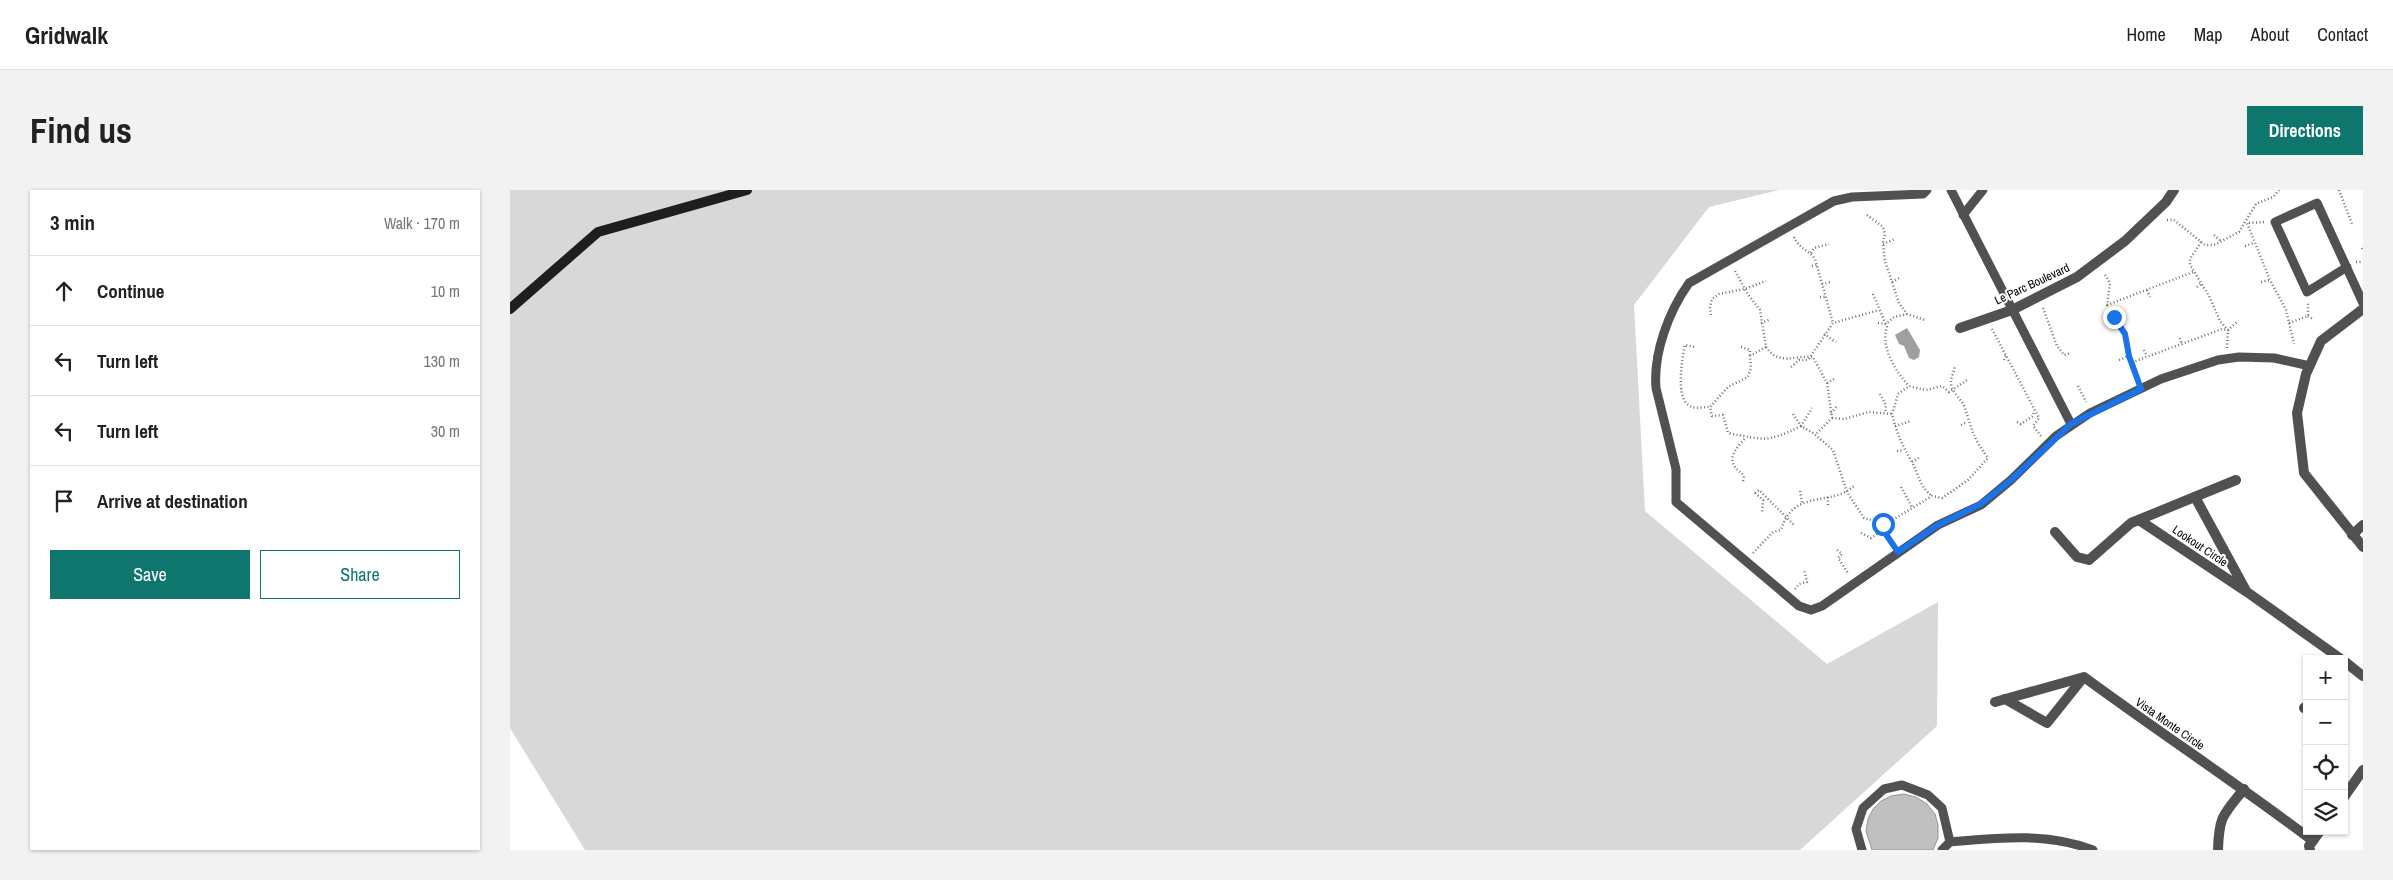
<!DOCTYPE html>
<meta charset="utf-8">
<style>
body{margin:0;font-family:"Archivo Narrow",sans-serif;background:#f2f2f2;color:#222}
.controls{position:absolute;right:15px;bottom:15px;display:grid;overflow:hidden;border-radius:0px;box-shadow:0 1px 4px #0004}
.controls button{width:45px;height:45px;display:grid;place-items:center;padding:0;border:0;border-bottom:1px solid #e0e0e0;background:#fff;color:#222;font:25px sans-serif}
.stop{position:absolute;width:15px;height:15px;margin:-11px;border:4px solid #1a73e8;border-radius:50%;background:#fff}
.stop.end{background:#1a73e8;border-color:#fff;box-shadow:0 1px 5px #0008}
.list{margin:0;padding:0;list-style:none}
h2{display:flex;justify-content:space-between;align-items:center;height:65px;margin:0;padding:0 20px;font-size:21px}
h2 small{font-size:16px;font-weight:400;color:#767676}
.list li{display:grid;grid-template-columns:32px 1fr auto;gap:15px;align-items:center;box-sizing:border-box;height:70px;padding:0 20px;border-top:1px solid #e0e0e0}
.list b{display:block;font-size:19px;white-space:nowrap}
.list em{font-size:16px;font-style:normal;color:#767676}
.actions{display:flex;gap:10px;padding:15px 20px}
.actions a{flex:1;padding:11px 0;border:1px solid #0f766e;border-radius:0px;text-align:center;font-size:18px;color:#0f766e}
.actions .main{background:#0f766e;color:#fff}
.icon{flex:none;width:28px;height:28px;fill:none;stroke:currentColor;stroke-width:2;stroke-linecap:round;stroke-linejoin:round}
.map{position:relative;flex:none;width:1853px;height:660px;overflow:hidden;border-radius:0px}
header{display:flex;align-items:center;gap:30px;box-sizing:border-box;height:70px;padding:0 25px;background:#fff;border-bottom:1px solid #e0e0e0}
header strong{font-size:24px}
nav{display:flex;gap:28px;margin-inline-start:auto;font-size:18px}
.intro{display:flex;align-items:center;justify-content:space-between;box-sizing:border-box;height:120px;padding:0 30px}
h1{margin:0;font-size:35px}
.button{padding:12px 22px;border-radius:0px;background:#0f766e;color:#fff;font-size:18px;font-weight:700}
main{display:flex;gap:30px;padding:0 30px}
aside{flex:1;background:#fff;border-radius:0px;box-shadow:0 1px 4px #0004}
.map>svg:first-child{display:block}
.green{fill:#d8d8d8}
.water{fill:#9f9f9f}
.building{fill:#c0c0c0;stroke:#959595}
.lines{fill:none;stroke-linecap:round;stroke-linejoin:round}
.path{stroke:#737373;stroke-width:2.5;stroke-dasharray:1 2.5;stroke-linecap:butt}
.lane{stroke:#515151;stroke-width:9}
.street{stroke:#515151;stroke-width:10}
.secondary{stroke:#1e1e1e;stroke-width:10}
.route{stroke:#1a73e8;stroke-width:6}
.labels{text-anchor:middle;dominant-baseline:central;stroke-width:4;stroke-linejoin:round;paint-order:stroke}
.street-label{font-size:12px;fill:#000;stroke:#fff}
</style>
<header>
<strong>Gridwalk</strong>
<nav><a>Home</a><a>Map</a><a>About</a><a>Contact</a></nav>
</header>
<div class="intro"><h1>Find us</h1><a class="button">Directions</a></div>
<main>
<aside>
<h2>3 min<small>Walk · 170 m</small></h2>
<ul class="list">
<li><svg class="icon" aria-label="ahead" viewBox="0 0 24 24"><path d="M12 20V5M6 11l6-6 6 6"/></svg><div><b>Continue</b></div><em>10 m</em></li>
<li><svg class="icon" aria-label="left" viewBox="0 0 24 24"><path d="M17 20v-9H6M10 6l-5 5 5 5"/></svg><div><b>Turn left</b></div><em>130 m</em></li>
<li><svg class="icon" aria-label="left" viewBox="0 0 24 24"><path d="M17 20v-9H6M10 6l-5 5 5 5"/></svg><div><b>Turn left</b></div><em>30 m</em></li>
<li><svg class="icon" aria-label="arrive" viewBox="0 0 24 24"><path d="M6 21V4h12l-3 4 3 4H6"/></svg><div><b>Arrive at destination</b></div></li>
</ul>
<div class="actions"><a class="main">Save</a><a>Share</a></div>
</aside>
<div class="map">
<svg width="1853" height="660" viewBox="0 0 1853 660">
<rect width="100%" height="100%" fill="#fff"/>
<path class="green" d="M 0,0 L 1269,0 L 1199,17 L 1124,115 L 1135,321 L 1317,474 L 1428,412 L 1427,536 L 1290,660 L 75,660 L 0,538 Z"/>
<path class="water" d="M 1397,138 L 1410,160 L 1409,167 L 1404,170 L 1399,168 L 1394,156 L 1389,154 L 1385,145 Z"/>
<path class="building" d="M 1394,604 L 1406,607 L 1417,614 L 1425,624 L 1428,635 L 1428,648 L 1423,660 L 1362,660 L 1356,641 L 1358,629 L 1363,619 L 1371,611 L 1381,606 Z"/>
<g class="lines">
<g class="path">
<path d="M 1829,0 L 1842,34"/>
<path d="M 1357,25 L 1373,37 L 1375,44 L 1373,53 L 1375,71 L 1389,113 L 1397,124 L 1415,130"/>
<path d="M 1657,30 L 1664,30 L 1695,55 L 1704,55 L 1729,42 L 1746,14 L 1763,7 L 1769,0"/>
<path d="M 1754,32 L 1737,33 L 1760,90 L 1776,120 L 1784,154"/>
<path d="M 1704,45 L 1712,52"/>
<path d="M 1284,47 C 1290,60 1298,59 1305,69 L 1323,133"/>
<path d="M 1691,52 L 1680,69 L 1680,75 L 1699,106 L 1710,131 L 1718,140 L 1717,158"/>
<path d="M 1373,54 L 1385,49"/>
<path d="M 1735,56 L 1744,53"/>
<path d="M 1852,58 L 1853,60"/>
<path d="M 1301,63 L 1304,58 L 1319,54"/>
<path d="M 1846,72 L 1853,72"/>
<path d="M 1302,76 L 1307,75"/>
<path d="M 1225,81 L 1237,103 L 1250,120 L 1256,157 L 1240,166 L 1241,178 L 1238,187 L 1218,197 L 1200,217 L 1202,226 L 1213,225 L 1218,243 C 1254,250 1257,253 1291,236 L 1303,243 L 1323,260 L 1337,302 L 1354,328 L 1376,334 L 1422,306 L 1432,308 L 1458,290 L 1478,268 C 1463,248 1462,240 1455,218 C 1452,209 1442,203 1441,194 C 1440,188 1445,181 1445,175"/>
<path d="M 1595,85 L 1600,93 L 1597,115 L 1615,144 L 1619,166 L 1623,172 L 1712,139 L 1718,140 L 1728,131"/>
<path d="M 1382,92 L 1391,87"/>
<path d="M 1751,92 L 1760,90"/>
<path d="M 1312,94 L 1320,92"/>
<path d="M 1687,97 L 1692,93"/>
<path d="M 1637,100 L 1640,107"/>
<path d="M 1363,104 L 1377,137 C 1370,157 1386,182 1399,196"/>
<path d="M 1310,107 L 1316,107"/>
<path d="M 1597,115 L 1683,82"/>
<path d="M 1533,118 L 1547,156 L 1554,165 L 1561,163"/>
<path d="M 1201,125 L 1200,117 L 1202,109 L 1209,104 L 1235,99 L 1256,91"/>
<path d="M 1798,126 L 1803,129"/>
<path d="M 1596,132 L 1604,127"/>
<path d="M 1251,133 L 1259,130"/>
<path d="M 1368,133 L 1376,134 L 1384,127 L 1397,124"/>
<path d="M 1779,133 L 1798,126 L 1798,113"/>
<path d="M 1482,139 L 1529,228 L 1523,236 L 1531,246"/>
<path d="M 1314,144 L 1326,152"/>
<path d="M 1670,148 L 1672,155"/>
<path d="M 1184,157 L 1175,155 C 1172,169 1165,208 1180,216 C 1185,219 1193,217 1199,217"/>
<path d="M 1231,157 L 1240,160 L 1240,166"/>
<path d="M 1256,157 C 1269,176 1284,165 1303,167 L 1317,193 L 1322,228 L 1305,245"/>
<path d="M 1634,160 L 1637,166"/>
<path d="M 1494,170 L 1496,164"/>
<path d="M 1609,170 L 1619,166"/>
<path d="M 1623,172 L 1628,187"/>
<path d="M 1281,177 L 1289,170 L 1298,170 L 1323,133 L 1369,120"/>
<path d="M 1317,193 L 1324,189"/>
<path d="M 1568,196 L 1576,212"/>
<path d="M 1370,204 L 1376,215 L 1375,223"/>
<path d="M 1321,223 L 1327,216"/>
<path d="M 1283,224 L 1291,236 L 1302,218"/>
<path d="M 1382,224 L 1388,204 L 1399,196 L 1416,200 L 1432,196 L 1439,202 L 1457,190"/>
<path d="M 1322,228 L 1334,229 L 1359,222 L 1382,224 C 1387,244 1392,255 1402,272 C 1409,285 1409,296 1422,306"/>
<path d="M 1507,232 L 1511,234 L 1523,226 L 1524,221"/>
<path d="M 1451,235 L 1457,232"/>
<path d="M 1385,236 L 1401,231"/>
<path d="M 1387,261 L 1394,260"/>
<path d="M 1402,272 L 1410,267"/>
<path d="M 1233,291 L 1234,286 C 1231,282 1227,280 1225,277 C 1217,266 1229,256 1235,248"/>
<path d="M 1391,297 L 1402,317"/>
<path d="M 1290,301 L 1292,313"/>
<path d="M 1245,303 L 1249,300 L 1284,335"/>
<path d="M 1245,303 L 1253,310 L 1252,322"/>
<path d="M 1318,307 L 1318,317"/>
<path d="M 1373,340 L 1382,353"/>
<path d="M 1351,343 L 1361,348 L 1373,340 L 1373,334"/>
<path d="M 1327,360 L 1332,364 L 1328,368 L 1338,383"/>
<path d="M 1243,363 L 1263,342 L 1271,340 C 1284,297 1322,318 1345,295"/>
<path d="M 1285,399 L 1289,394 L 1297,392 L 1294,379"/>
</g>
<g class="lane">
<path d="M 1417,0 L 1413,4 L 1342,7 L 1324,11 L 1179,93 C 1159,121 1143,163 1146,198 L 1166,279 L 1166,312 L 1289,416 L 1301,420 L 1312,416 L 1428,335 L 1471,315 L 1501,290 L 1546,246 L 1580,223 L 1651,189 L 1708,170 L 1729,167 L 1764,168 L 1800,176"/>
<path d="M 1441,0 L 1561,234"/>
<path d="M 1453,25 L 1473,0"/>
<path d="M 1837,77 L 1797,102 L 1765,32 L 1807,13 L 1853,113"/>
<path d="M 1352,660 L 1346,639 L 1353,618 L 1374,599 L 1392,595 L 1418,605 L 1432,618 L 1440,652"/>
<path d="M 1432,660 L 1440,652 C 1488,648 1536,642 1583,660"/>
</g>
<g class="street">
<path d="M 1853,119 L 1811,151 L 1796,184 L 1787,223 L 1794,283 L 1853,357"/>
<path d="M 1450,138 L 1502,120 L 1567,87 L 1615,51 L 1656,12 L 1664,0"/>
<path d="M 1685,307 L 1735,399"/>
<path d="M 1629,330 L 1737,402 L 1831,469"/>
<path d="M 1545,342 L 1567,367 L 1579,370 L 1621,333 L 1726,290"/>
<path d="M 1842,345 L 1853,335"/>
<path d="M 1834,471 L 1853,486"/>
<path d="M 1495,509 L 1537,533 L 1573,488"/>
<path d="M 1485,512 L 1574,487 C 1650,543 1728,594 1803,651"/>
<path d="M 1794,518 L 1797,516"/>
<path d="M 1834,607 L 1853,580"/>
<path d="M 1708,660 C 1709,626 1713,625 1734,599"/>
<path d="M 1800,660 L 1799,656 L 1810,641"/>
</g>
<path class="secondary" d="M 0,119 L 88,42 L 237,0"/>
</g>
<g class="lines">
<path class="route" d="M 1373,334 L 1373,340 L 1388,362 L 1428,335 L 1471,314 L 1501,290 L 1561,234 L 1631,199 L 1619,166 L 1615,144 L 1604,127"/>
</g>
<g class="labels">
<g class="street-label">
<text transform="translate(1522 94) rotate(-25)">Le Parc Boulevard</text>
<text transform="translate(1690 356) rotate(34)">Lookout Circle</text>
<text transform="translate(1660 534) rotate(35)">Vista Monte Circle</text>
</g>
</g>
</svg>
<div class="controls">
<button>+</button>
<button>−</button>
<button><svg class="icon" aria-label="locate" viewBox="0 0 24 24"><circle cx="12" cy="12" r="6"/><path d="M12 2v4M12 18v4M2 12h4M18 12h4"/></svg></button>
<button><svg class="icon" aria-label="layers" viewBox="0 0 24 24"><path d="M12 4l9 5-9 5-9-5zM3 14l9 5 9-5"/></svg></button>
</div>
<div class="stop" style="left:1373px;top:334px"></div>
<div class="stop end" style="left:1604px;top:127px"></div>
</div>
</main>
